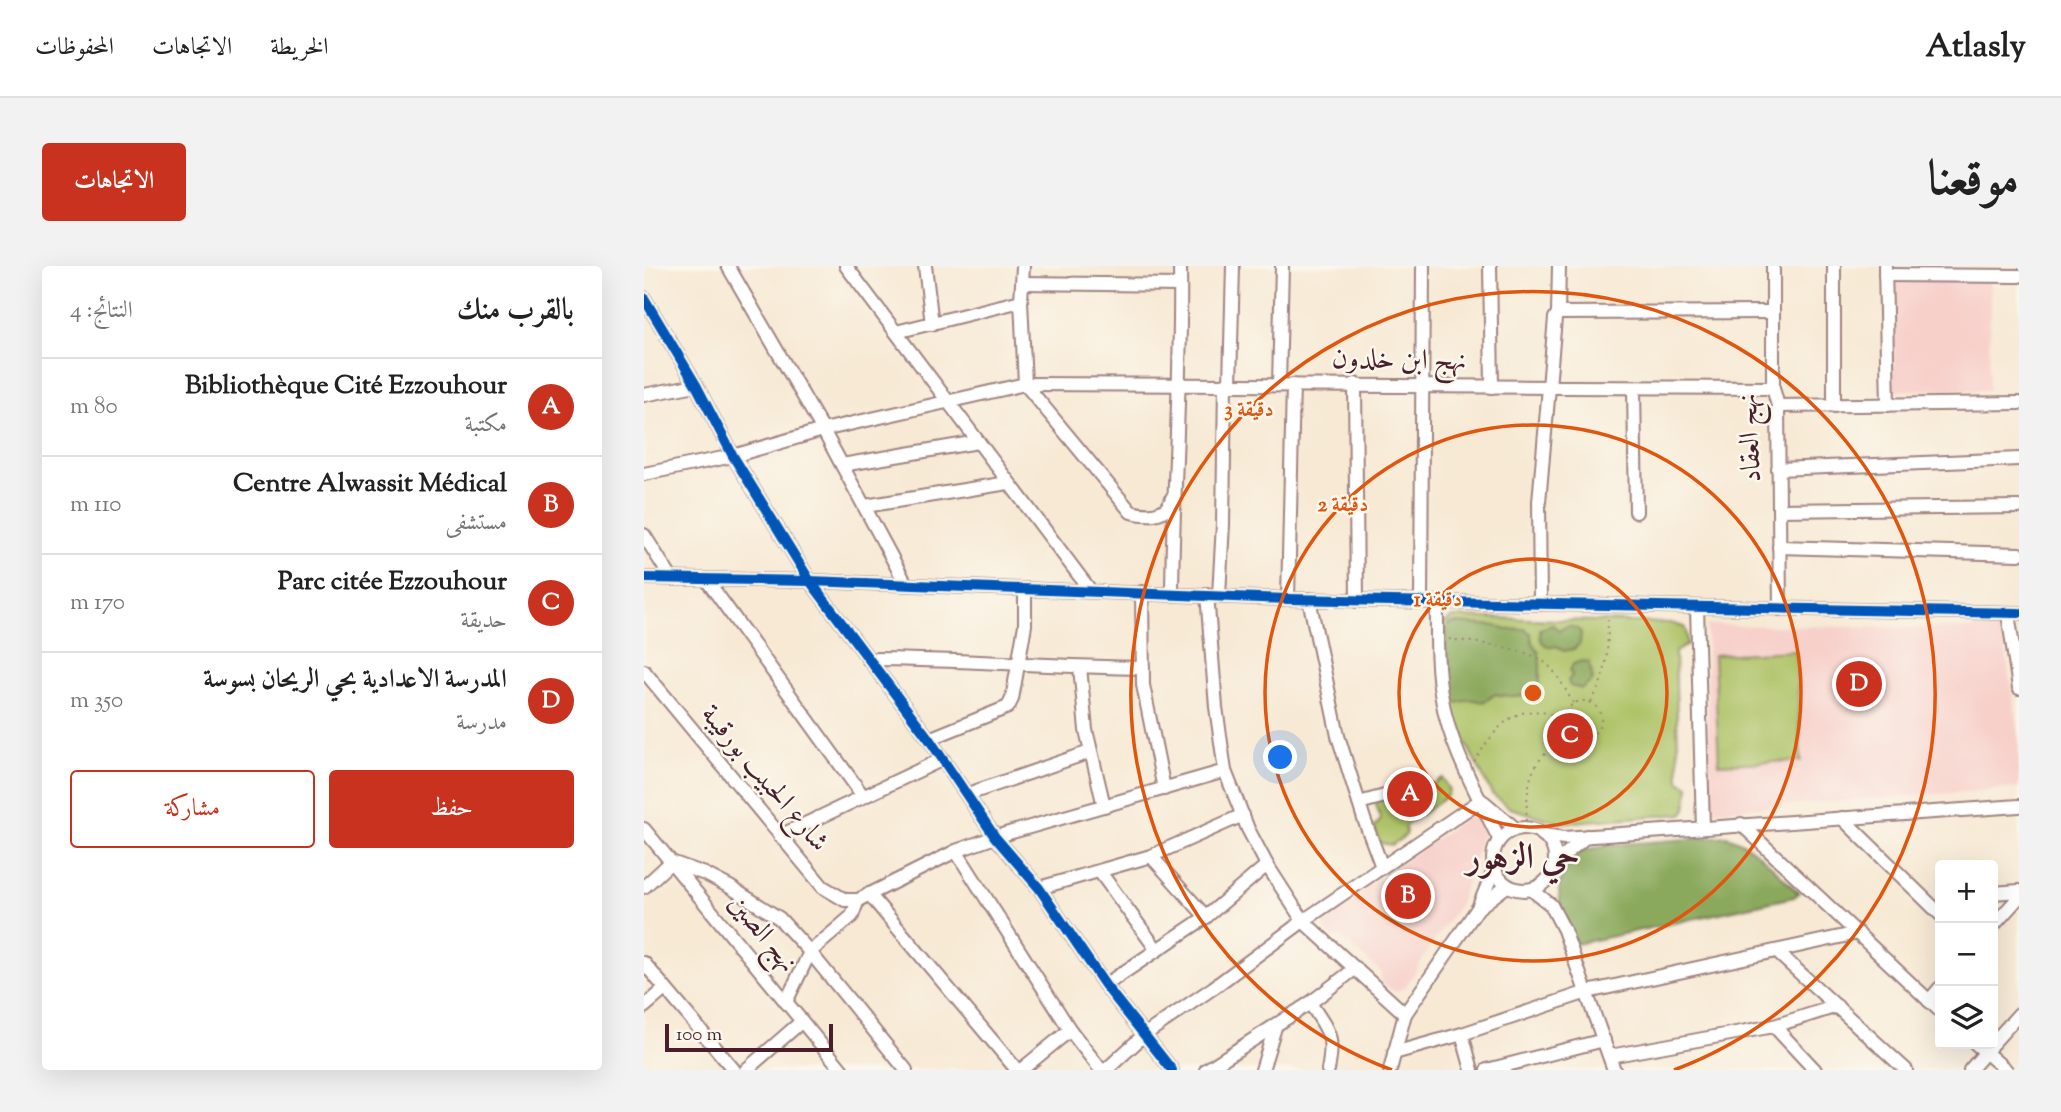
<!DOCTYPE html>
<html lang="ar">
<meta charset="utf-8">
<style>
body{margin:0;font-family:"Sorts Mill Goudy",Amiri,serif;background:#f2f2f2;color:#222;direction:rtl}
.controls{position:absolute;right:21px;bottom:21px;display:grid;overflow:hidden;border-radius:7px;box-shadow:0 7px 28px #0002}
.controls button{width:63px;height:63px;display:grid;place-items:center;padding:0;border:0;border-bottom:2px solid #e0e0e0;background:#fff;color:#222;font:35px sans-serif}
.scale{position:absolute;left:21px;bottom:18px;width:168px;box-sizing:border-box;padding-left:7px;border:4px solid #4a1f2b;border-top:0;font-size:19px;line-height:24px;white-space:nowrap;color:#4a1f2b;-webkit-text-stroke:5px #fbf7ec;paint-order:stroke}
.you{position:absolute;left:637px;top:492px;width:24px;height:24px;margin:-18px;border:5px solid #fff;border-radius:50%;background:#1a73e8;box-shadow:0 0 0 10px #1a73e833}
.badge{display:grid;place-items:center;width:46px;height:46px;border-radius:50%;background:#c8321e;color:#fff;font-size:23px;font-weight:700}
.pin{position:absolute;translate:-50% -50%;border:4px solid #fff;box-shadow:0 2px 7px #0006}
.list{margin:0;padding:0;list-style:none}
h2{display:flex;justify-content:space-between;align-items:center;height:91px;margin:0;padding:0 28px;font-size:30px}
h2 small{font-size:23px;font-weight:400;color:#767676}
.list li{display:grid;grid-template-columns:46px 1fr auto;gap:21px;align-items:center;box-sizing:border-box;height:98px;padding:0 28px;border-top:2px solid #e0e0e0}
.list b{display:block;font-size:26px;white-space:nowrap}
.list p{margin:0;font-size:23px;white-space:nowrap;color:#767676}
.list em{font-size:23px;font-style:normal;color:#767676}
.actions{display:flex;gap:14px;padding:21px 28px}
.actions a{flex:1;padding:16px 0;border:2px solid #c8321e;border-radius:7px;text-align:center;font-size:24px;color:#c8321e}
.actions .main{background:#c8321e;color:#fff}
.icon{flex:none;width:38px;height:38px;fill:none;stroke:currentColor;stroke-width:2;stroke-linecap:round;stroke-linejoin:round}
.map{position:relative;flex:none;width:1375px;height:804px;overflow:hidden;direction:ltr;border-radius:7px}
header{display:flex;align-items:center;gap:42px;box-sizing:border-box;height:98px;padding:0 35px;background:#fff;border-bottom:2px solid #e0e0e0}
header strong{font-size:33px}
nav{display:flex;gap:38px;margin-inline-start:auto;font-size:24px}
.intro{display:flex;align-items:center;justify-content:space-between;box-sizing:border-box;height:168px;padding:0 42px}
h1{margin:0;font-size:49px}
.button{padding:18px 32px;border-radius:7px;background:#c8321e;color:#fff;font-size:24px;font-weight:700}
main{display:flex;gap:42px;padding:0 42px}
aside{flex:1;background:#fff;border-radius:7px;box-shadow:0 7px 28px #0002}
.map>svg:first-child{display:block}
.built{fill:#f7d0ca}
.green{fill:#aec368;stroke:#7c714a;stroke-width:2}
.forest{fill:#8aa95c;stroke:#6a6444;stroke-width:2}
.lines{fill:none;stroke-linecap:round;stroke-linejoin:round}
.minor-casing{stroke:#a08480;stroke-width:16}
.path{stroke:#a08480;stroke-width:2;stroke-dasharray:2 5;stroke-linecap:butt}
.minor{stroke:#fff;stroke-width:12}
.cycleway-casing{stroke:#fbf7ec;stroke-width:15}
.cycleway{stroke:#0057b8;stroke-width:10}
.ring{fill:none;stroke:#e0560e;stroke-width:3.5}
.labels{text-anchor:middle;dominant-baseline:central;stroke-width:5;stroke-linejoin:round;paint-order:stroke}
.street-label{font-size:28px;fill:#4a1f2b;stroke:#fbf7ec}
.district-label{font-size:35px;font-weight:bold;fill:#4a1f2b;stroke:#fbf7ec}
.centre{fill:#e0560e;stroke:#fbf7ec;stroke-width:3.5}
.ring-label{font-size:21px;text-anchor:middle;font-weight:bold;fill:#e0560e;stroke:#fbf7ec;stroke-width:5;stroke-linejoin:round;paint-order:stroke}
</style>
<header>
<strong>Atlasly</strong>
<nav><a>الخريطة</a><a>الاتجاهات</a><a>المحفوظات</a></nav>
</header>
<div class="intro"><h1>موقعنا</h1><a class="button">الاتجاهات</a></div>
<main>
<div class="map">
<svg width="1375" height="804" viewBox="0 0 1375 804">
<rect width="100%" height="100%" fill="#fbf7ec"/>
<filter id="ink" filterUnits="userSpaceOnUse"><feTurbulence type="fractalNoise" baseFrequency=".0143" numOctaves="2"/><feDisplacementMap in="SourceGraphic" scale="14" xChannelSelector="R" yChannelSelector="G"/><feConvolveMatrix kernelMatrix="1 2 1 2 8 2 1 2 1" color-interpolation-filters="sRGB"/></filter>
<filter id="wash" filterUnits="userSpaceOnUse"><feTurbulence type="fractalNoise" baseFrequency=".00686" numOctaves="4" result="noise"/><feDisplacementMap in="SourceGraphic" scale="28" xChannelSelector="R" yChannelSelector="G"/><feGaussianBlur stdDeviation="1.57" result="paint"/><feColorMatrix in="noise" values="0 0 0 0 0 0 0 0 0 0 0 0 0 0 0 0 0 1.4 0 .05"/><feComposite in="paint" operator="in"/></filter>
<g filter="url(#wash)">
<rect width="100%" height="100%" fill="#f7e9d4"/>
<g class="built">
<path d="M 1255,13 L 1346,14 L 1345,124 L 1249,125 L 1247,23 L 1249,15 Z"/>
<path d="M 1063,359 L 1353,363 L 1359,368 L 1375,468 L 1375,522 L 1064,545 Z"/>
<path d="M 825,550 L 835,551 L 839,556 L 840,563 L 815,639 L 784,684 L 761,722 L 751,726 L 737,716 L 737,706 L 697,671 L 687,672 L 680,661 L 681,650 Z"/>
</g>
<g class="green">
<path d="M 809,351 L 1027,357 L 1040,361 L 1042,365 L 1043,379 L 1031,386 L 1035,515 L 1045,520 L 1042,543 L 1038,548 L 916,557 L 866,542 L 848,528 L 809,452 L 800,413 L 798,362 L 800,357 Z"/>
<path d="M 1152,385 L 1157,495 L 1075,498 L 1070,389 Z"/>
<path d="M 798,512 L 805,524 L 803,530 L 761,560 L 762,569 L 748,579 L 736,577 L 730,561 L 737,554 L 731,535 L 754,529 L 770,537 L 777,538 L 784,531 L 784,521 Z"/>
</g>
<g class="forest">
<path d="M 811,357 L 852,360 L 863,364 L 881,363 L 887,368 C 887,377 890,378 894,385 C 897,391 896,414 895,422 C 880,432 868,431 851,428 C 834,442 838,432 824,434 C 820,435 816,437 812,437 L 806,432 L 802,409 L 807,402 C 801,392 799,368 805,358 Z"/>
<path d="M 909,359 L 915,365 C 922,358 930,360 937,366 L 936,377 L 930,383 L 919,385 L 913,380 C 900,382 895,376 896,363 Z"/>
<path d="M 938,395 L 945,396 L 949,414 L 938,423 L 926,420 L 924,415 L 928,409 L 926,405 L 929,398 Z"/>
<path d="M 1083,570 C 1112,579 1133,607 1155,627 L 1150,631 L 932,678 C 916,637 902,621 936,585 L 966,579 Z"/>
</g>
</g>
<g filter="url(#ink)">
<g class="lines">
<g class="minor-casing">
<g id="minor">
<path d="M 84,0 L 179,164 L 262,318"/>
<path d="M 202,0 L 446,324"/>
<path d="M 281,0 L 288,58"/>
<path d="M 846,0 L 848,121"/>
<path d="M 915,0 L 914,47 L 1128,46"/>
<path d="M 1129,0 L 1129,122 L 1134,140 L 1136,343"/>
<path d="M 1241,0 L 1244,139"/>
<path d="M 1241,9 L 1375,10"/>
<path d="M 379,17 L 536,19"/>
<path d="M 0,32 L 52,119 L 89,190 L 166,315 L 285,473 L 351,571 L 395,622 L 461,719 L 528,804"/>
<path d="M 252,66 L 377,35"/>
<path d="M 381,118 L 1129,122"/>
<path d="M 381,118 L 487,246 C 503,250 523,251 528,232"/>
<path d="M 586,118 L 589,0"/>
<path d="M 635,118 L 638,0"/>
<path d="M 711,118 L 713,335"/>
<path d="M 990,123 L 992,246"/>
<path d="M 0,129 L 52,119"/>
<path d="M 1134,140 L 1375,137"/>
<path d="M 1190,140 L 1190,0"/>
<path d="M 198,199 L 334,176"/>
<path d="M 1134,203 L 1375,193"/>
<path d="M 0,208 L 89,190 L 179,164 L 381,118 L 377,35 L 379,0"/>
<path d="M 221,240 L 364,217"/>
<path d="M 1135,244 L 1375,241"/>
<path d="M 0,269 L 27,312"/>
<path d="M 1135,281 L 1375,288"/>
<path d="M 0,312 L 166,315 L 644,333 L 1375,347"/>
<path d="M 62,313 L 219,530"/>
<path d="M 498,326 L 499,419 L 520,523"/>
<path d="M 528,327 C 529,218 538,109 536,0"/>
<path d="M 563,328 L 572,441 L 581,505 L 604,563 L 623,599 L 659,655 L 761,748 L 834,642 L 850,604"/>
<path d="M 575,329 L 579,258 L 581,118"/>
<path d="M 644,333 L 649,119"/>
<path d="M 665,333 L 694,470 L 720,553 L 738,601"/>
<path d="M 777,335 L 779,0"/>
<path d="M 793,336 C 793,369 792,401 798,433 C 806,482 834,529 855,573"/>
<path d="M 896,338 L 895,236 L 911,52 L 914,47"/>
<path d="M 1053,341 L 1059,562"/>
<path d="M 1364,347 L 1375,422"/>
<path d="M 224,393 C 316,393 407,401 499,402"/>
<path d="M 436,401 L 442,464 L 460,540"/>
<path d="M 0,405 L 179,621 L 201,634 L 214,634"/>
<path d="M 285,473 L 364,441 L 368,433 L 381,359 L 381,324"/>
<path d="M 324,528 L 446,486"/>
<path d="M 840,536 L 872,563"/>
<path d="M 715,537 L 759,525"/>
<path d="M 1198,552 L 1296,648"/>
<path d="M 1097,558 L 1296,745"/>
<circle cx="880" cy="593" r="31"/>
<path d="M 0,563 L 198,804"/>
<path d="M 899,569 L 920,572 L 1375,540"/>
<path d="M 136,570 L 299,493"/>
<path d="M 312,585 L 426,764 L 457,804"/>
<path d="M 507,590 L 562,651"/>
<path d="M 911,597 L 943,570"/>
<path d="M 456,606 L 513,684"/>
<path d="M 0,621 L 27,596 L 61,608 L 86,621 L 135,652 L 166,686 L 262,804"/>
<path d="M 395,622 L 507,590 L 599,549"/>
<path d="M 888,624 L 907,639 L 920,664 L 970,804"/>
<path d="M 1349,627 L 1375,625"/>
<path d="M 225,628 L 373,804"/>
<path d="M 834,642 L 863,620"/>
<path d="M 1349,660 L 1375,631"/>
<path d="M 1133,686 L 1262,804"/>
<path d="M 0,697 L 90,804"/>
<path d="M 461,719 L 562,651 L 623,599"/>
<path d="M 1285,735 L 1296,722"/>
<path d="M 142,736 L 166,686 L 208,650 L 214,634 L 312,585 L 351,571 L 581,505"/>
<path d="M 666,737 C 684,765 691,769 684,804"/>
<path d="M 0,741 L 21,723"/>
<path d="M 1130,760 L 1171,804"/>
<path d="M 818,768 L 828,804"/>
<path d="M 1349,777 L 1375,748"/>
<path d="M 1332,778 L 1362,804"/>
<path d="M 750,787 L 818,768 L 943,726 L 1214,667"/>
<path d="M 966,790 L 1130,760 L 1193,740"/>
<path d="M 102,804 L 157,756"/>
<path d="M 377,804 L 426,764"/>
<path d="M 462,804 L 500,769 L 569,722 L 659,655 L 837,534"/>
<path d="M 562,804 L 666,737 L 712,702"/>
<path d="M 618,804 L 632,758"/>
<path d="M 746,804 L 761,748"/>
<path d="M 843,804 L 960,774"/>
<path d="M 1326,804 L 1346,781"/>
</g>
</g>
<g class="path">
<path d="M 805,373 C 832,377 886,381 905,400 C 915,410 922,425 929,437"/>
<circle cx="939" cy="453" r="18"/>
<path d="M 947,436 C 966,404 963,385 964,350"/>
<path d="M 830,496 C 853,460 874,430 920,454"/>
<path d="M 882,555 C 884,522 882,502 910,480 C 917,476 922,472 930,470"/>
</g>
<use href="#minor" class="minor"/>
<g class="cycleway-casing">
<g id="cycleway">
<path d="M 0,32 L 52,119 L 89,190 L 166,315 L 285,473 L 351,571 L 395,622 L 461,719 L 528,804"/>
<path d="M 0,312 L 166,315 L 644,333 L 1375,347"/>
</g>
</g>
<use href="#cycleway" class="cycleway"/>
</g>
</g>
<g class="ring">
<circle cx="889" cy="427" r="134"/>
<circle cx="889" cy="427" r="268"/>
<path d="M748 804A402 402 0 1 1 1030 804"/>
</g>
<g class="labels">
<g class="street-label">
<text transform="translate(755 95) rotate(1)">نهج ابن خلدون</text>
<text transform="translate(1107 172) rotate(-93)">نهج العقاد</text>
<text transform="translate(120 513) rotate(50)">شارع الحبيب بورقيبة</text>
<text transform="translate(118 668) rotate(51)">نهج الصين</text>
</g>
<g class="district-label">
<text x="879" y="593">حي الزهور</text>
</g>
</g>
<circle cx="889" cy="427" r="10" class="centre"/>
<g class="ring-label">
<text x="605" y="150">3 دقيقة</text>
<text x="699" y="245">2 دقيقة</text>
<text x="794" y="340">1 دقيقة</text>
</g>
</svg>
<div class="controls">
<button>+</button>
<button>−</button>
<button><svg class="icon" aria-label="layers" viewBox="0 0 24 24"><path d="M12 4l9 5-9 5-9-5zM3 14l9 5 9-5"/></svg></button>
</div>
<div class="scale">100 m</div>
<div class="you"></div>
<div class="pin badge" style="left:766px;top:528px">A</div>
<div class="pin badge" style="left:764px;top:630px">B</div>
<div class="pin badge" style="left:926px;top:470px">C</div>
<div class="pin badge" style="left:1215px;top:418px">D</div>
</div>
<aside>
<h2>بالقرب منك<small>النتائج: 4</small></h2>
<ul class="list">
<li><span class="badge">A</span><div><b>Bibliothèque Cité Ezzouhour</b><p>مكتبة</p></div><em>80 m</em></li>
<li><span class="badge">B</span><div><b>Centre Alwassit Médical</b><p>مستشفى</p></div><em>110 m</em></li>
<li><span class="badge">C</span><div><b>Parc citée Ezzouhour</b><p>حديقة</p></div><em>170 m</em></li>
<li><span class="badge">D</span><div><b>المدرسة الاعدادية بحي الريحان بسوسة</b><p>مدرسة</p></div><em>350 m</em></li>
</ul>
<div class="actions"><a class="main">حفظ</a><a>مشاركة</a></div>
</aside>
</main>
